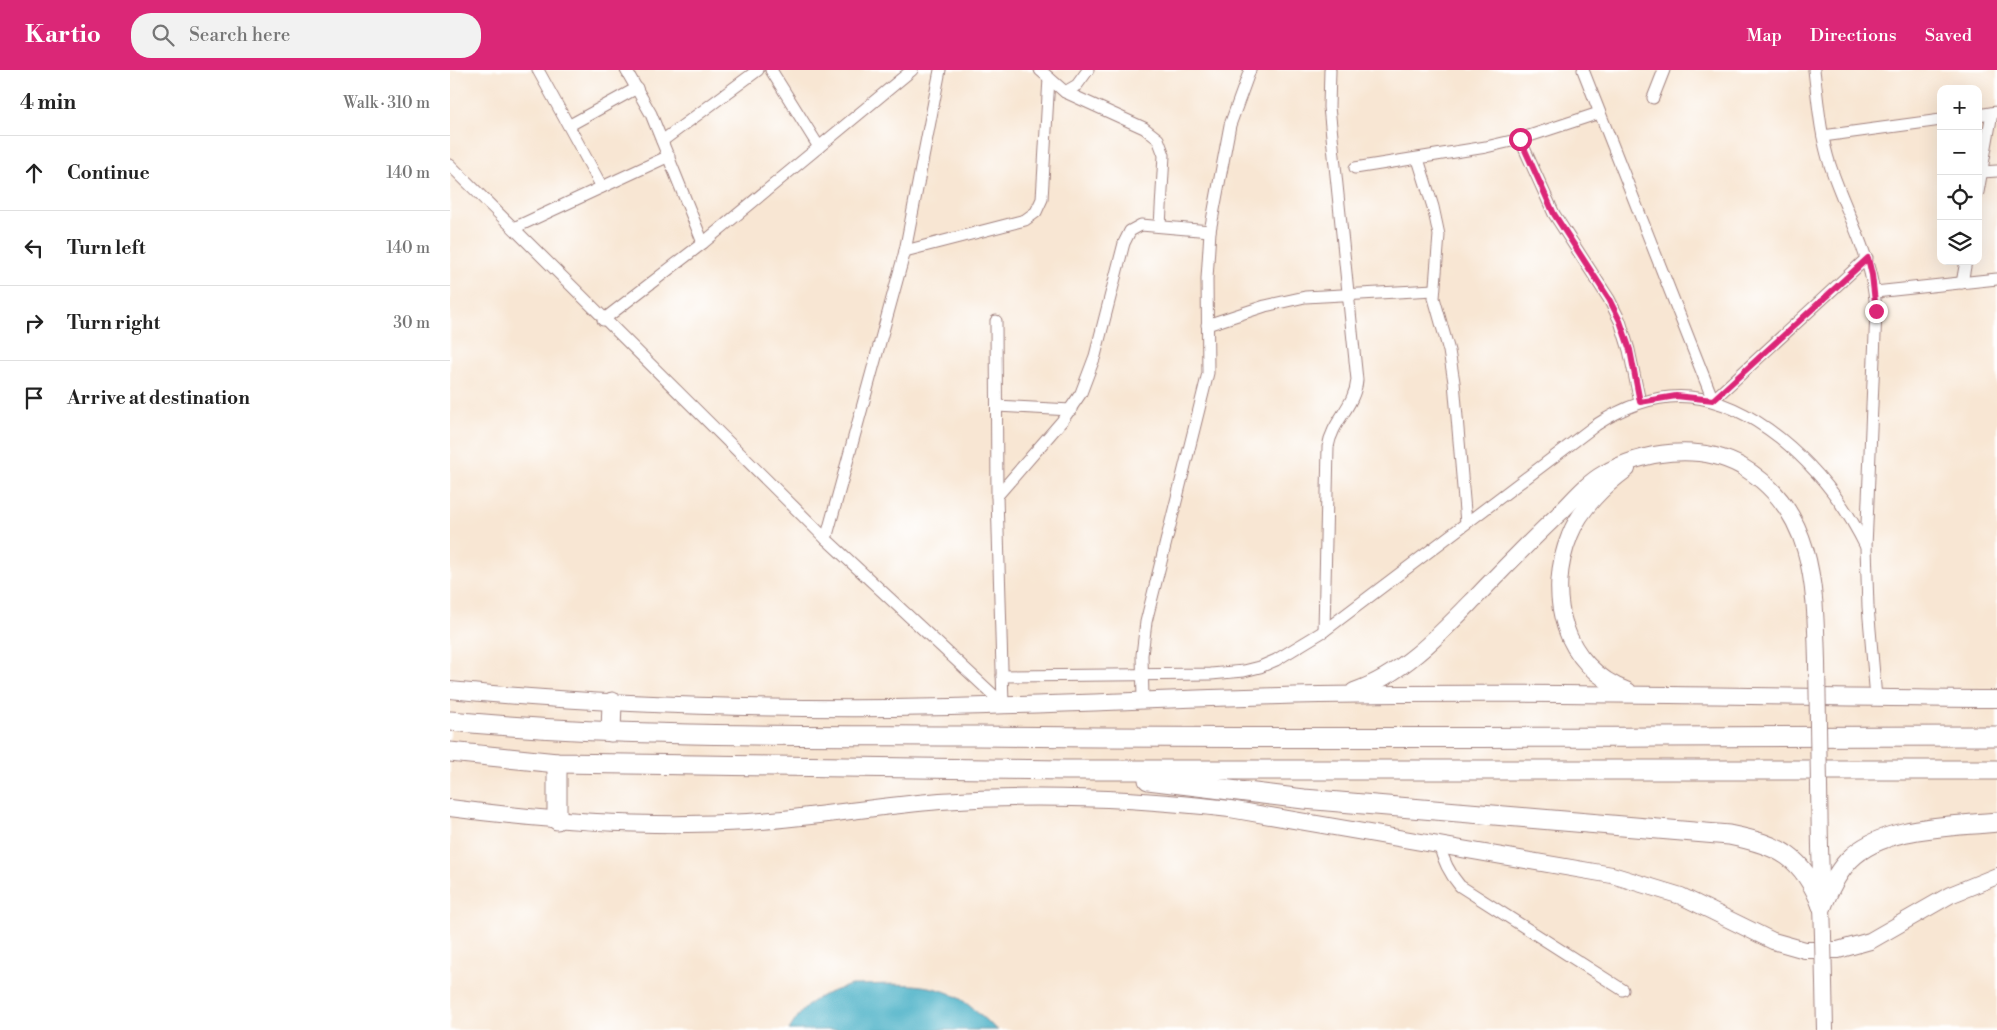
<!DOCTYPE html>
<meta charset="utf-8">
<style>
body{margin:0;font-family:"Libre Bodoni",serif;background:#f2f2f2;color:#222}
.controls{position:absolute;right:15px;top:15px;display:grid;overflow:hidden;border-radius:10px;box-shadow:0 5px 20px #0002}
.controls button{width:45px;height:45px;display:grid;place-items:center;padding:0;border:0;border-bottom:1px solid #e0e0e0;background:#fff;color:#222;font:25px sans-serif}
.stop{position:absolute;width:15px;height:15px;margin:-11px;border:4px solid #db2777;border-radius:50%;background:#fff}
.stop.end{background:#db2777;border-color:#fff;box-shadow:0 1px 5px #0008}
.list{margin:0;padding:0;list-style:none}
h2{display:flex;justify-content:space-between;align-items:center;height:65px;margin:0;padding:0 20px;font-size:21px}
h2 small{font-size:16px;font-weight:400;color:#767676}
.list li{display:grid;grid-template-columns:32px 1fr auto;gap:15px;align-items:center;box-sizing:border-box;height:75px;padding:0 20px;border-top:1px solid #e0e0e0}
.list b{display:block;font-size:19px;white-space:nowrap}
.list em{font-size:16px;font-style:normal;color:#767676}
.icon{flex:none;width:28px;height:28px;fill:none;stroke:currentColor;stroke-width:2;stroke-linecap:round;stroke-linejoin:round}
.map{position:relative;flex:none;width:1547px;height:960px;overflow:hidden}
header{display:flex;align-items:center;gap:30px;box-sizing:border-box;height:70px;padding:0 25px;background:#db2777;color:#fff}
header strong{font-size:24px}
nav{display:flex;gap:28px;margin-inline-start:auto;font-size:18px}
.search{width:350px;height:45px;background:#f2f2f2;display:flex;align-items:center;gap:12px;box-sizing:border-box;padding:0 18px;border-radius:20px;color:#767676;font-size:19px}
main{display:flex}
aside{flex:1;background:#fff}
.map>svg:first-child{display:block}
.water{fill:#48b0c6;stroke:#496878}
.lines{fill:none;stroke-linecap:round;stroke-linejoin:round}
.minor-casing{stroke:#a1827f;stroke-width:13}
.secondary-casing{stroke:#a1827f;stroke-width:18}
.trunk-casing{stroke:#a1827f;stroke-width:21}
.minor{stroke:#fff;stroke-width:11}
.secondary{stroke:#fff;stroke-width:16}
.trunk{stroke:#fff;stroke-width:19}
.secondary-bridge-casing{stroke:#a1827f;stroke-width:18;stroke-linecap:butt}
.secondary-bridge{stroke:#fff;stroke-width:16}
.route{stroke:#db2777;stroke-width:6}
</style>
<header>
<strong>Kartio</strong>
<div class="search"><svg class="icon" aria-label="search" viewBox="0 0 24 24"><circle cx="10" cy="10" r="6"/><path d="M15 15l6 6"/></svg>Search here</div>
<nav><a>Map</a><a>Directions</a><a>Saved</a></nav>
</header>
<main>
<aside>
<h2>4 min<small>Walk · 310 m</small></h2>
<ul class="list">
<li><svg class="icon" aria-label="ahead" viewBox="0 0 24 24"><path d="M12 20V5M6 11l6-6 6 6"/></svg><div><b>Continue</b></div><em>140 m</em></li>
<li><svg class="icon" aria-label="left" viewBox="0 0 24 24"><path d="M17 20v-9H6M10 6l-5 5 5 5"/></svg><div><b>Turn left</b></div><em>140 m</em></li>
<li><svg class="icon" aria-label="right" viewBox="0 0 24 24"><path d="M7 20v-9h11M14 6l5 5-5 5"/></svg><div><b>Turn right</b></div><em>30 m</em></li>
<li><svg class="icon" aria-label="arrive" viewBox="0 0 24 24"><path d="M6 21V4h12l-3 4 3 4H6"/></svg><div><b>Arrive at destination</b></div></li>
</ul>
</aside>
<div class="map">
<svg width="1547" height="960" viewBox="0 0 1547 960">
<rect width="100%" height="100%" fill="#fff"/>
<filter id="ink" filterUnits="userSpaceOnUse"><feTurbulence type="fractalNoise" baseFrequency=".02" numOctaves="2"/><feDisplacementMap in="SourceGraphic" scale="10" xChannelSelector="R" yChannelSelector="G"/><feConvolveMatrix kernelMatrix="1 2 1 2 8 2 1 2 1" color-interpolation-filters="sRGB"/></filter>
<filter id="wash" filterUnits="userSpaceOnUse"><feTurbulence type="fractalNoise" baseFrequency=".0096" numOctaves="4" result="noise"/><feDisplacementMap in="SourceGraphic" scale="20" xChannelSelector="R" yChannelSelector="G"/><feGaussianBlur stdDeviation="1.12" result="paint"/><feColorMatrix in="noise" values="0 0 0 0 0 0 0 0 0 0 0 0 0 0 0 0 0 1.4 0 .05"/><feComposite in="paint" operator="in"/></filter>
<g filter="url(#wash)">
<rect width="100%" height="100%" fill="#f8e6d3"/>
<path class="water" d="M 401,915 C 436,915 481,909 512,930 C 525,939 535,951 548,960 L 339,960 C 358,929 368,926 401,915 Z"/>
</g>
<g filter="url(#ink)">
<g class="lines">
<g class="minor-casing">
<g id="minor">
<path d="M 88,0 L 152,117"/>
<path d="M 176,0 L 201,44 L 253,173"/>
<path d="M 321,0 L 369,77"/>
<path d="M 590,0 L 615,22 L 694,58 L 708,69 L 714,85 L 710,156"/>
<path d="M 1133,0 L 1263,330 L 1417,188"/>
<path d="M 1364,0 C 1368,32 1370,64 1380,95 C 1397,146 1423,186 1426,241 L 1416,477 L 1418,537 L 1426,628"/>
<path d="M 615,22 L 627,15 L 638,0"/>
<path d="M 1203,28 L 1214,0"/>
<path d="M 1528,45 L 1547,42"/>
<path d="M 120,55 L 187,18"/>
<path d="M 1373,66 L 1491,50"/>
<path d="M 1070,69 L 1104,144 L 1159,229 L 1170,251 L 1179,280 L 1190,332"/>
<path d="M 212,71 L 308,0"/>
<path d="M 968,89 L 983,137 L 989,165 L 984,228 L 999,281 L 1004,312 L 1016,453"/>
<path d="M 0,95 L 376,469 L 553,634"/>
<path d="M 905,98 L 1036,77 L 1070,69 L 1149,43"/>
<path d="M 1532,102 L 1547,101"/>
<path d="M 1528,122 L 1542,43"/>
<path d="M 64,158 L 219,86"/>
<path d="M 455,181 L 575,150 L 586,142 L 592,129 L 599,8"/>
<path d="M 1512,213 L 1516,191"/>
<path d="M 1425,222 L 1547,209"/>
<path d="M 153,250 L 253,173 L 462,0"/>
<path d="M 546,251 L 547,426 L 553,634"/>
<path d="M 757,255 L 815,236 L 855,227 L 984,220"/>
<path d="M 547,336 L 621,340"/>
<path d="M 547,426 L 612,351 L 631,323 L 645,286 L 674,173 L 680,161 L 691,155 L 760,161"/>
<path d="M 376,469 L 455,181 L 490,0"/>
<path d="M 874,561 L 878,377 C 882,351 905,336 907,310 L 879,37 L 880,0"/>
<path d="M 552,606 L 761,604 L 794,601 L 810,597 L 826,590 L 874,561 L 1146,355 C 1213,311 1269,320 1330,368 C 1368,399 1395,434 1416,477"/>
<path d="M 693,630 L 692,585 L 696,552 L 758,303 L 757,209 L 760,161 L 780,55 L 800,0"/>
<path d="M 989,774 C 993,791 999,803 1010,816 L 1173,920"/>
</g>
</g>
<g class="secondary-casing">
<g id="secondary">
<path d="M 1177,399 C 1155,415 1130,439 1120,465 C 1095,525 1113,597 1178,621"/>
<path d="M 0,620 C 147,635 295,639 443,638 C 585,636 728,628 870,625 C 1096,621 1322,627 1547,629"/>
<path d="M 904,621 C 954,604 992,562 1028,525 C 1055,497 1082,469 1111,442 C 1124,429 1137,413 1153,404 C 1193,381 1249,373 1291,396 C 1365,439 1365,517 1367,593"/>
<path d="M 0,738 C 98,751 199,758 298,752 C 362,748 426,736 490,731 C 587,724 683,728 780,739 L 1162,805 L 1231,826 L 1323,871 L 1355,880 L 1388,880 L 1420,871 L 1500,825 L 1547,806"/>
<path d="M 1370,777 L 1373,866"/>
</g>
</g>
<g class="trunk-casing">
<g id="trunk">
<path d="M 0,651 C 175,668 352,665 528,666 C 868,670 1207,666 1547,666"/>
<path d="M 161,662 L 162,632"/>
<path d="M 0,682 L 107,693 L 615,700 L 1547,700"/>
<path d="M 107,693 L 107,750"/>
<path d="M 698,710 L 854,729 L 1279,765 C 1329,775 1353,786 1372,836"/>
<path d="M 1372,836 C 1379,820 1386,804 1399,790 C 1433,755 1502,757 1547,752"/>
</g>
</g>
<use href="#minor" class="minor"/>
<use href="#secondary" class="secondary"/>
<use href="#trunk" class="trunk"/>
<g class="secondary-bridge-casing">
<g id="secondary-bridge">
<path d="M 1367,593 L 1370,777"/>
<path d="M 1373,866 L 1375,960"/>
</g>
</g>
<use href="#secondary-bridge" class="secondary-bridge"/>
</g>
</g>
<g class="lines" filter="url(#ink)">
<path class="route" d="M 1070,69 L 1104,144 L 1159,229 L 1170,251 L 1180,280 L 1190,332 L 1226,326 L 1263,330 L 1418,188 L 1422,205 L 1426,241"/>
</g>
</svg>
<div class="controls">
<button>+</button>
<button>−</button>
<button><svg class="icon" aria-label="locate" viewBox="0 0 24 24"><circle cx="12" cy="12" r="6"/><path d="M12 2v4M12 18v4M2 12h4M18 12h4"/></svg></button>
<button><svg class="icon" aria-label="layers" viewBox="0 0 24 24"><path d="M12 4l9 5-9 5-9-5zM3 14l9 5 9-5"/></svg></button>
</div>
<div class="stop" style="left:1070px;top:69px"></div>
<div class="stop end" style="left:1426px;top:241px"></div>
</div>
</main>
